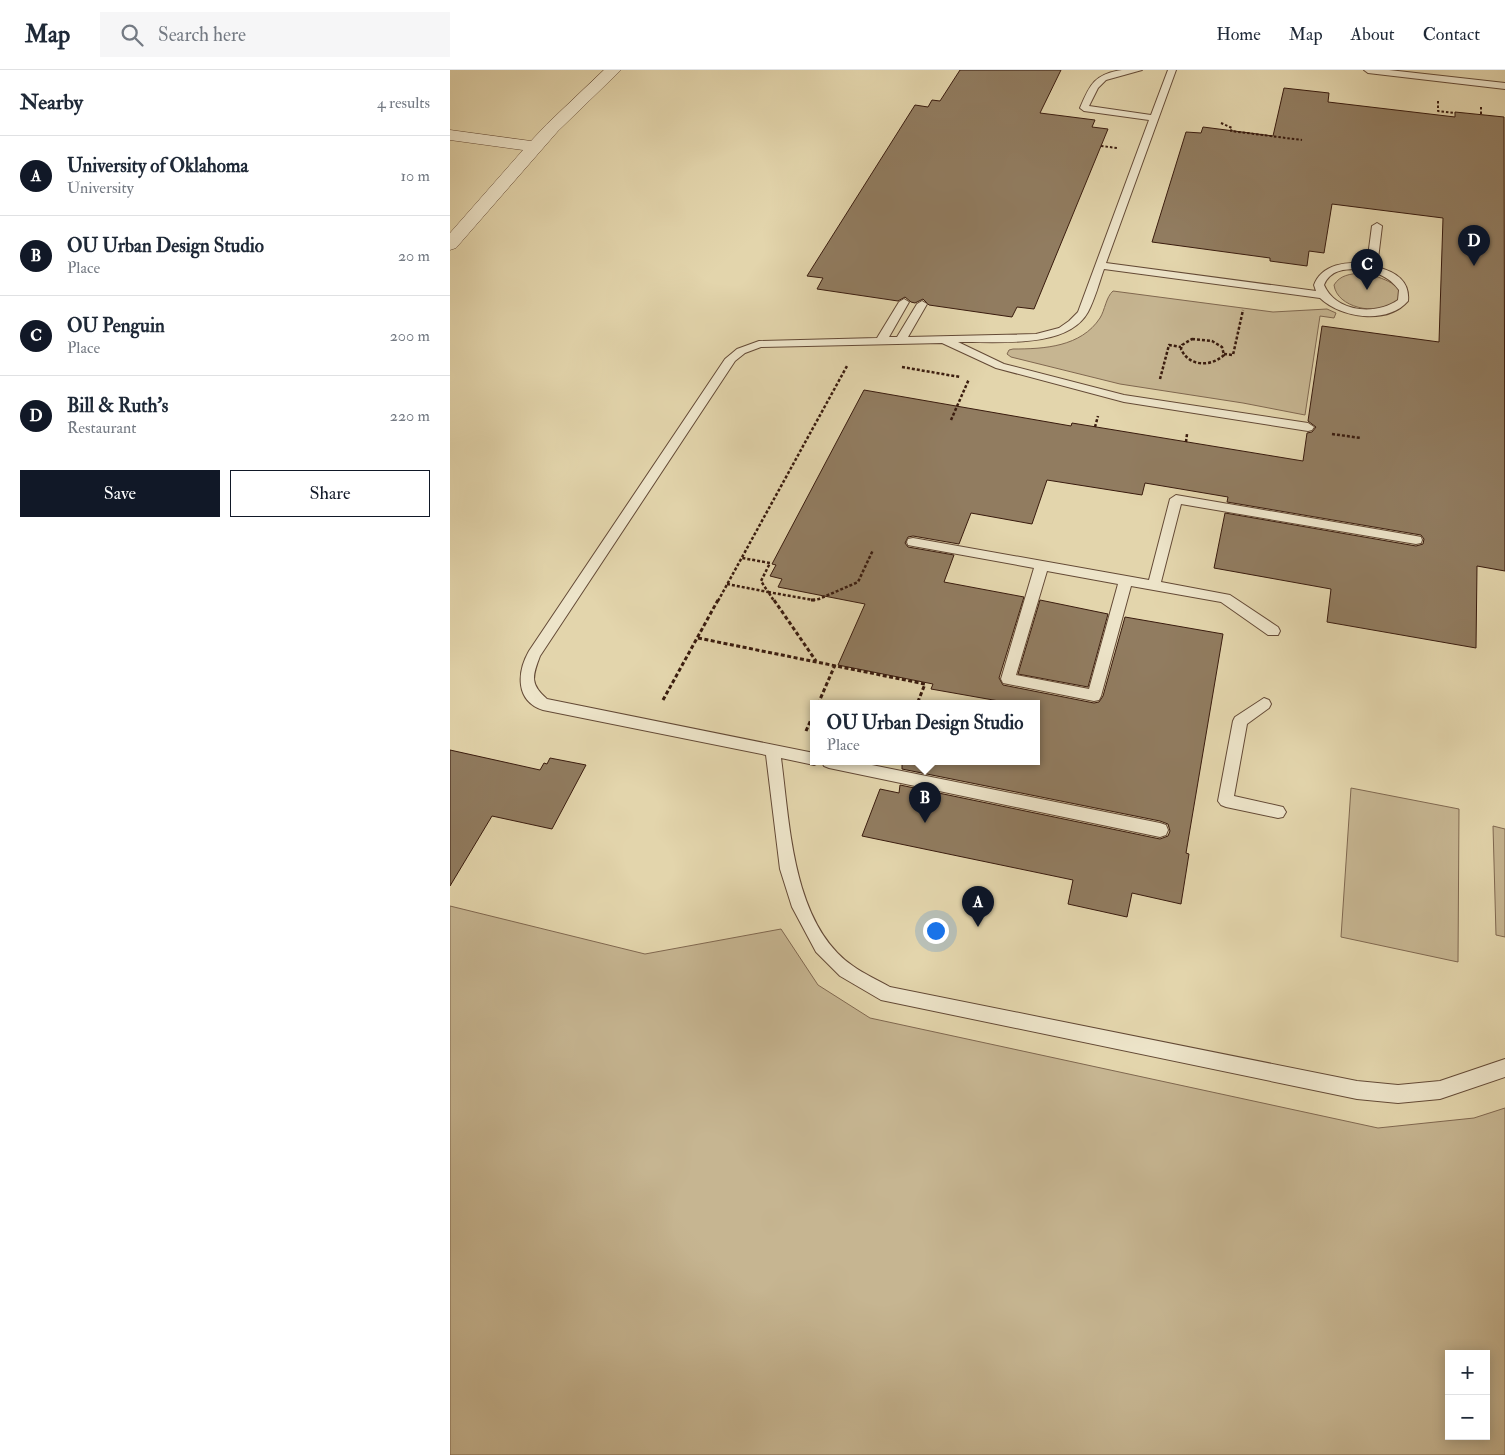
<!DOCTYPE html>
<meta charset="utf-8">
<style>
body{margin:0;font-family:"IM FELL Double Pica",serif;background:#f6f6f7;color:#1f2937}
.controls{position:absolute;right:15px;bottom:15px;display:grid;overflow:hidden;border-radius:0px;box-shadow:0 2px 12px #0003}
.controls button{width:45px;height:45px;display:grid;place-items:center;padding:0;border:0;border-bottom:1px solid #e0e1e3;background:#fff;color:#1f2937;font:25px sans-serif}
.you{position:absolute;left:485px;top:860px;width:18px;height:18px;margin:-12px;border:4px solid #fff;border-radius:50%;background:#1a73e8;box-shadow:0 0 0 8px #1a73e833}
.badge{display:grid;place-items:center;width:32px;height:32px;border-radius:50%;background:#111827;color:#fff;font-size:16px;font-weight:700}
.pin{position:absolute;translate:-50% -41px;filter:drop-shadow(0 1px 2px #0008)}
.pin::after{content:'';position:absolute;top:26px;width:18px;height:15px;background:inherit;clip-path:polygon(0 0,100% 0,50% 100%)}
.popup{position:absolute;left:360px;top:630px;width:230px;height:65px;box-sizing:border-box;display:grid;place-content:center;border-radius:0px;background:#fff;filter:drop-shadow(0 1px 4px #0005);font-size:16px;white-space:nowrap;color:#747a83}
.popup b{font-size:19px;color:#1f2937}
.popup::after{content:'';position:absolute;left:50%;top:100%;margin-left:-10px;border:10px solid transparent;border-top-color:#fff}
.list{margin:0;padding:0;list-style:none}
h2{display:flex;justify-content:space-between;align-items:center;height:65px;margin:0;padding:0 20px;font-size:21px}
h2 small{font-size:16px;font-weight:400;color:#747a83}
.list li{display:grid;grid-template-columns:32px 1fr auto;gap:15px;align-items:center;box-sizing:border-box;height:80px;padding:0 20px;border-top:1px solid #e0e1e3}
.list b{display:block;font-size:19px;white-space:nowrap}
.list p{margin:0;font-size:16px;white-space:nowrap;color:#747a83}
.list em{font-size:16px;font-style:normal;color:#747a83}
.actions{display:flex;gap:10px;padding:15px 20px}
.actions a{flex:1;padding:11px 0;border:1px solid #111827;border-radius:0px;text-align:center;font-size:18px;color:#111827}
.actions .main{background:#111827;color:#fff}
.icon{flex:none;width:28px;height:28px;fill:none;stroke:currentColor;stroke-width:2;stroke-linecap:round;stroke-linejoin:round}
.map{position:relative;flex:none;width:1055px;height:1385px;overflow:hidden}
header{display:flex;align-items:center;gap:30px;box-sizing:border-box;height:70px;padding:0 25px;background:#fff;border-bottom:1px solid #e0e1e3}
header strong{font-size:24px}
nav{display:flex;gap:28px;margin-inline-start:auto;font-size:18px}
.search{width:350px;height:45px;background:#f6f6f7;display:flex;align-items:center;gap:12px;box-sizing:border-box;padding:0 18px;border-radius:0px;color:#747a83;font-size:19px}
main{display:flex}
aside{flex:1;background:#fff}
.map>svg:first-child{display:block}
.green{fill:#c6b591;stroke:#806850;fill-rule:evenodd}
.building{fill:#917c60;stroke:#391b0e}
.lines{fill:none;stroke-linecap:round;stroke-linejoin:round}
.service-casing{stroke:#644a36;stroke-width:2}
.minor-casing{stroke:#644a36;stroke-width:1}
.path-far2{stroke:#391b0e;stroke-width:2;stroke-dasharray:2.5 2;stroke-linecap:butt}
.path-far1{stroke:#391b0e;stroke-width:2.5;stroke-dasharray:3 2;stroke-linecap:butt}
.path{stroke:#391b0e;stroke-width:3;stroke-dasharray:4 2.5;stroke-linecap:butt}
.service{fill:#ede4c9;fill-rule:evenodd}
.minor{fill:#ede4c9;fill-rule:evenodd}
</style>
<header>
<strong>Map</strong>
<div class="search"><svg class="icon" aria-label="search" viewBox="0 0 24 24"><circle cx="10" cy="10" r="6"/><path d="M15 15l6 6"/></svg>Search here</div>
<nav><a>Home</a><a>Map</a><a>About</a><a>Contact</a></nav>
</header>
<main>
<aside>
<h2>Nearby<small>4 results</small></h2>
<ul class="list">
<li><span class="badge">A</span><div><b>University of Oklahoma</b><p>University</p></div><em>10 m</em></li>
<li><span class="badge">B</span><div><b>OU Urban Design Studio</b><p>Place</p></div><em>20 m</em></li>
<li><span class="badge">C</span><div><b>OU Penguin</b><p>Place</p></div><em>200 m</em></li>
<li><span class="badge">D</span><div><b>Bill &amp; Ruth's</b><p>Restaurant</p></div><em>220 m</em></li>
</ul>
<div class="actions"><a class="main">Save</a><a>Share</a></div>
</aside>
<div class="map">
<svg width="1055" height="1385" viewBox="0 0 1055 1385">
<rect width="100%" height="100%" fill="#e3d5ac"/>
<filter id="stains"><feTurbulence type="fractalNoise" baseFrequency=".004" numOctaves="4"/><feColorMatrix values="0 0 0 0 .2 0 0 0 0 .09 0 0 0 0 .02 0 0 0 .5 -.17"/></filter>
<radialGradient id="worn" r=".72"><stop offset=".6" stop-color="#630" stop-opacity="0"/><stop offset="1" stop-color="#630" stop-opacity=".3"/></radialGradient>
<g class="green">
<path d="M 911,203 C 922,204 968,217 943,234 C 926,245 887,238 884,215 C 890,205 900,204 911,203 Z"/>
<path d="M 663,221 L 823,242 L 877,239 L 886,243 L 884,248 L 870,246 L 855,345 L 793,333 L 670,314 L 561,287 L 557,284 L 559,280 L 563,279 C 594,279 631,277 650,248 C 655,240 656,227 663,221 Z"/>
<path d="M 901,718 L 1009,739 L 1008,892 L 891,867 Z"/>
<path d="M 1043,756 L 1055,759 L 1055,867 L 1046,865 Z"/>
<path d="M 0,836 L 195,884 L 331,859 L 368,915 L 420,948 L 928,1058 L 1024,1048 L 1055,1038 L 1055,1385 L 0,1385 ZM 999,1284 L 1036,1284 L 1036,1366 L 999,1366 Z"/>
</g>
<g class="building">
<path d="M 510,0 L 611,0 L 590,43 L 645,50 L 642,57 L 658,59 L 584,239 L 567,237 L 562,247 L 479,235 L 473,229 L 465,233 L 461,232 L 455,227 L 448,231 L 367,219 L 373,208 L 357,206 L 465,35 L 478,37 L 482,30 L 490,31 Z"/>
<path d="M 834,18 L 879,23 L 878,32 L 1005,47 L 1005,42 L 1054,47 L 1055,501 L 1027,496 L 1026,578 L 877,552 L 881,519 L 764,498 L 775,443 L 966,476 L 973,474 L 974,469 L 971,465 L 777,432 L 778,427 L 695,413 L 692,425 L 597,410 L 582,454 L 521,443 L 509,474 L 463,466 L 458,467 L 455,473 L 458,477 L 504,485 L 494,512 L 574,527 L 549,608 L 553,615 L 644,633 L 649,632 L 653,626 L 675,547 L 773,564 L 736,783 L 739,784 L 731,834 L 682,823 L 677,847 L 618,834 L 623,810 L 412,766 L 430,719 L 449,723 L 450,715 L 710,769 L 718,766 L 720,761 L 718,754 L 710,751 L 452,699 L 452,692 L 586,692 L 586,634 L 566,634 L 481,619 L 483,614 L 388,595 L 415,534 L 328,517 L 332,509 L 320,506 L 326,495 L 322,494 L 414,320 L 621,356 L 622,353 L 853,391 L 857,363 L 862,362 L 866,357 L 858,351 L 872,256 L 989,272 L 993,148 L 882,134 L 874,183 L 859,181 L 857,196 L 820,191 L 820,188 L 702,172 L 736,62 L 751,63 L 753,57 L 823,66 Z"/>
<path d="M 590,530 L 658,544 L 638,617 L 568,604 Z"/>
<path d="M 0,680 L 90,700 L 94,693 L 97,694 L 100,688 L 136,695 L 102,759 L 42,746 L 0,816 Z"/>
</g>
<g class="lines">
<g class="service-casing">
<g id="service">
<path d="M 672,0 L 692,0 L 656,10 L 648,18 L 639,36 L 701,45 L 718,0 L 726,0 L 656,193 L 866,221 L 864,215 C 872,194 897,191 917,194 L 922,156 L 927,153 L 932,156 L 927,197 C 946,202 960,211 958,231 C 937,255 891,248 870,228 L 654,199 C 649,213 645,229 638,242 C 617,280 545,271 508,272 L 554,294 L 674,325 L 858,353 L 864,357 L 862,360 L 858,361 L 674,332 L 546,298 L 492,273 L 311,277 L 295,283 L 285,291 L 90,586 C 82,607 80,614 97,629 L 364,683 L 364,692 L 370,692 L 364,695 L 331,688 C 340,754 342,854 403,896 C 414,904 428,910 440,917 L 907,1011 L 948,1015 L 990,1011 L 1055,989 L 1055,1007 L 990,1029 L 948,1033 L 907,1029 L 431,930 L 390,906 L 366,882 L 342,837 L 330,799 L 316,685 L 93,640 C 65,631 67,602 79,581 L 275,289 L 287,279 L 309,271 L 427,268 L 449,232 L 454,229 L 459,232 L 439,267 L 447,267 L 467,234 L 472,231 L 477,234 L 458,267 L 586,264 L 609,258 L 619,251 L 628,242 L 699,50 L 634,41 L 630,38 C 640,14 645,4 672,0 ZM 908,199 C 924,201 939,206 949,220 L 948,230 C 925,246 886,242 874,215 C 880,200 894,199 908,199 Z"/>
<path d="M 914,0 L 939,0 L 1055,13 L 1055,19 L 918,3 Z"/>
<path d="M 726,425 L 966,466 L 971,467 L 972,470 L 971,473 L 966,474 L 731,434 L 711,512 L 780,525 L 828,557 L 830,561 L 828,565 L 818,565 L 771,532 L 681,516 L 651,626 L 649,630 L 644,631 L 558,614 L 553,613 L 551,609 L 584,498 L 463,476 L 458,475 L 457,472 L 458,469 L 463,468 L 699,510 L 720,429 ZM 597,501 L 668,514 L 639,619 L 566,605 Z"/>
<path d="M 814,628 L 819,630 L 821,634 L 819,638 L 797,654 L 784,726 L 833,737 L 836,742 L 833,747 L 828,748 L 776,737 L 771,735 L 768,731 L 783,651 L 785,647 Z"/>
<path d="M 372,692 L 407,692 L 710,753 L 716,755 L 718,760 L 716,765 L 710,767 L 379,698 L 374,696 Z"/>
</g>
</g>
<g class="minor-casing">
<path id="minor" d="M 154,0 L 171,0 L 108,61 L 6,178 L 0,180 L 0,163 L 73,80 L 0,70 L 0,60 L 81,71 L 96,55 Z"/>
</g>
<g class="path-far2">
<path d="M 988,31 L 988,41 L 1005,43"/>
<path d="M 1031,37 L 1031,45"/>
<path d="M 771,53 L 782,58 L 781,61 L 852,70"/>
<path d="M 651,76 L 667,78"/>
</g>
<g class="path-far1">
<path d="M 742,269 L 762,271 L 772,277 L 774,285 C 761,297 739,297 731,279 L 732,275 Z"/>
<path d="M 774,284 L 783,285 L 793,240"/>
<path d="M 452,297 L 510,307"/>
<path d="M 710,309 L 719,275 L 731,277"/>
<path d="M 501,350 L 519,309"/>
<path d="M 645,357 L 648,346"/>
<path d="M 882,364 L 911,368"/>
<path d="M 736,372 L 737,364"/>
<path d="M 277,514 L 318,522 L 311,511 L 320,493 L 292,488"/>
<path d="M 318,522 L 363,530 L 369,529 L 408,512 L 423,480"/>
<path d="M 319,523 L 324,531"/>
<path d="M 268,531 L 397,296"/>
</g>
<g class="path">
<path d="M 324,530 L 366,591"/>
<path d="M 361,530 L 365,530"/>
<path d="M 248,568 L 475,614 L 467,634"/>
<path d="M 213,630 L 268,530"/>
<path d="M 368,634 L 385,595"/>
<path d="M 356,661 L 364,643"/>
</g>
<use href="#service" class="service"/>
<use href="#minor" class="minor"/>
</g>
<rect width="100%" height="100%" filter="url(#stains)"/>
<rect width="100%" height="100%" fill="url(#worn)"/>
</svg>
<div class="controls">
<button>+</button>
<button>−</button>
</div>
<div class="you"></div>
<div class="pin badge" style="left:528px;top:857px">A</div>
<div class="pin badge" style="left:475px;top:753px">B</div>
<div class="popup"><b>OU Urban Design Studio</b>Place</div>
<div class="pin badge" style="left:917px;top:220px">C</div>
<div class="pin badge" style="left:1024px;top:196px">D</div>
</div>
</main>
